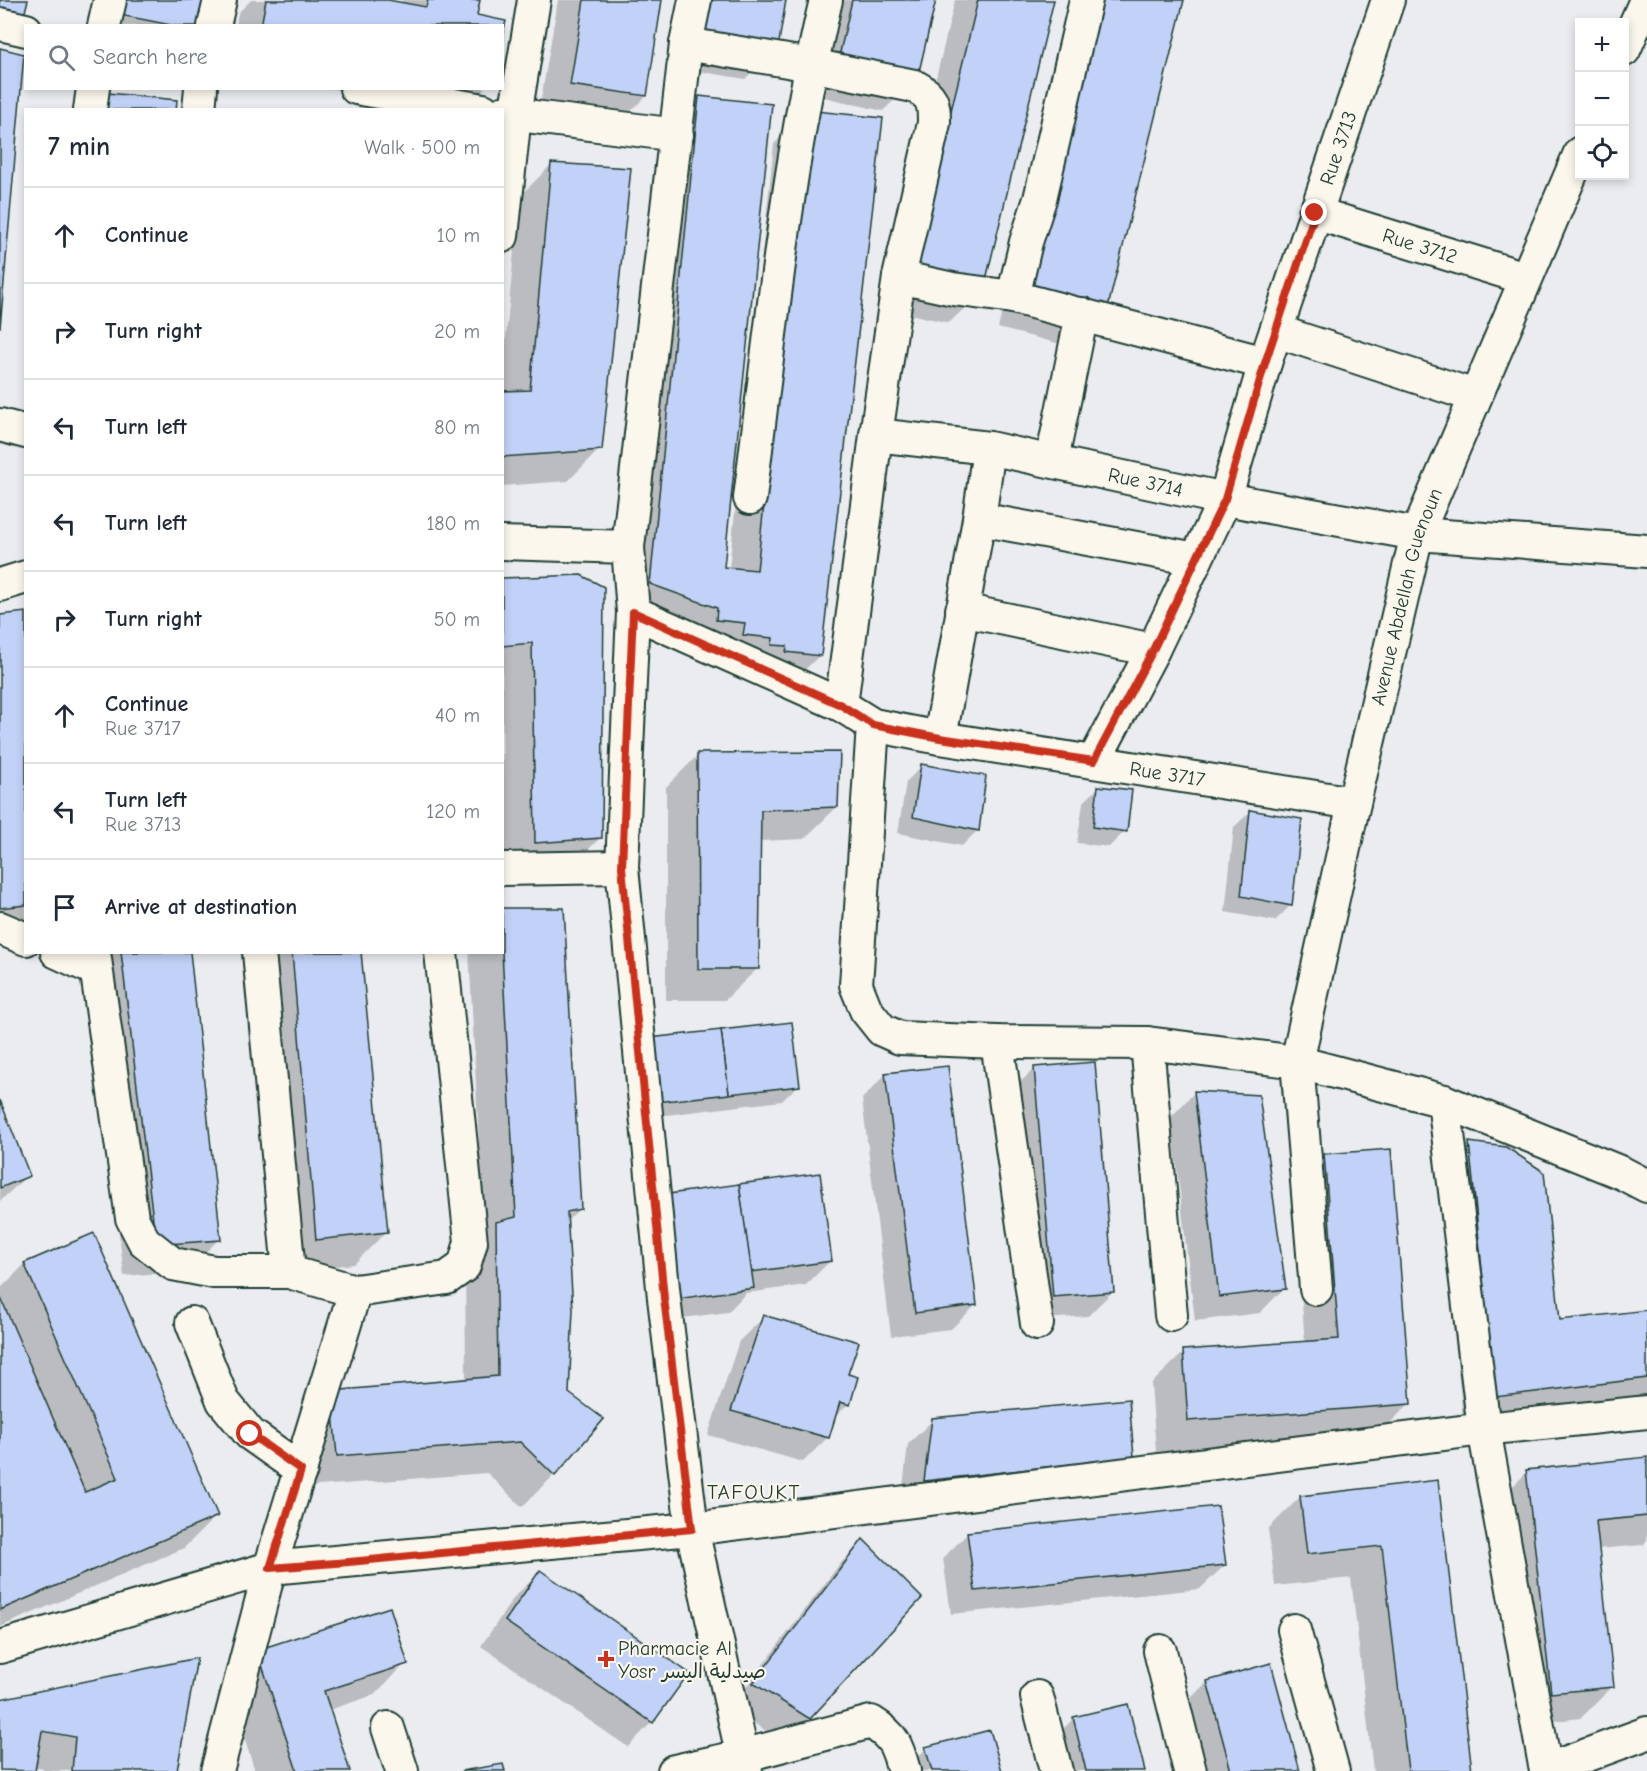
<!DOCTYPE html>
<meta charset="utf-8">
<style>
body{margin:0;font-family:"Comic Neue","Playpen Sans Arabic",sans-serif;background:#f2f2f3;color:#1f2937}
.controls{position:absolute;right:18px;top:18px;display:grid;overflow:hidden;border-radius:0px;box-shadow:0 3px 9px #0003}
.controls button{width:54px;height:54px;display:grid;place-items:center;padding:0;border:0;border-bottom:2px solid #e0e1e3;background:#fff;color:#1f2937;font:30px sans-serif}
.stop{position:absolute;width:18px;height:18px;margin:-14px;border:4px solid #c8321e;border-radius:50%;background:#fff}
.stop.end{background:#c8321e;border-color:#fff;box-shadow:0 2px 6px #0008}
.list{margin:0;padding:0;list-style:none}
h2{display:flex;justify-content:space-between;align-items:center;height:78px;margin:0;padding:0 24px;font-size:26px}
h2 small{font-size:20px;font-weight:400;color:#747a83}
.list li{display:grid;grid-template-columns:39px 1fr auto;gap:18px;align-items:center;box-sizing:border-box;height:96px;padding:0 24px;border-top:2px solid #e0e1e3}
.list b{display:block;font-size:22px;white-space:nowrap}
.list p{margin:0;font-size:20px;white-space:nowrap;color:#747a83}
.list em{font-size:20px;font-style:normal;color:#747a83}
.icon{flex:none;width:33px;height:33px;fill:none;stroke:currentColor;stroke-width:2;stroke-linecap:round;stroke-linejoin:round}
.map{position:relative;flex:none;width:1647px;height:1771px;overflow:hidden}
.search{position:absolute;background:#fff;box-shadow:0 3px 9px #0003;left:24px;top:24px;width:480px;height:66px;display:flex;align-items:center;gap:15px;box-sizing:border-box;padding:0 21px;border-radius:0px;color:#747a83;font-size:22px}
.panel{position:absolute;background:#fff;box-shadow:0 3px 9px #0003;left:24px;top:108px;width:480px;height:846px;border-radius:0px}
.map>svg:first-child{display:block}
.shadow{fill:#0003}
.building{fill:#c2d1f7;stroke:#1f3d34;stroke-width:1.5}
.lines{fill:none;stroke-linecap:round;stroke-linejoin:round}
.street-casing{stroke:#1f3d34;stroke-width:36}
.street{stroke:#fbf7ec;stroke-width:32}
.route{stroke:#c8321e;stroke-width:8}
.poi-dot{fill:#c8321e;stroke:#fbf7ec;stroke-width:2}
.labels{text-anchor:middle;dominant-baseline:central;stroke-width:4.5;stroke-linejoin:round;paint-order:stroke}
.street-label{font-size:20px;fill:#1f3d34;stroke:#fbf7ec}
.poi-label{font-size:20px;fill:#1f3d34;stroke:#fbf7ec;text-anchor:start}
.neighbourhood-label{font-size:21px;letter-spacing:1.5px;fill:#1f3d34;stroke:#fbf7ec}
</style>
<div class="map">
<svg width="1647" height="1771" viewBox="0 0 1647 1771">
<rect width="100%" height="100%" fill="#eaecef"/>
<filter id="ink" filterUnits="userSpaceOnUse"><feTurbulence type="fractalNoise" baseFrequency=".0167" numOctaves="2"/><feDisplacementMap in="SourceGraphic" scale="12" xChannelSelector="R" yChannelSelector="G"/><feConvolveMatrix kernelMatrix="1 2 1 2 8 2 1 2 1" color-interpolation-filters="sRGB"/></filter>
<g filter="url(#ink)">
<g class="shadow">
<path d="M 101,0 L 199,26 L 94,26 Z"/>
<path d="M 251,0 L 380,0 L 401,4 L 402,0 L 479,0 L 476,17 L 502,26 L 236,26 L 238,13 Z"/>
<path d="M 558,0 L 660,0 L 646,96 L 614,128 L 538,117 Z"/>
<path d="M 686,0 L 785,0 L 777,47 L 745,79 L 673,67 Z"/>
<path d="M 829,0 L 935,0 L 916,79 L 883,111 L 807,93 Z"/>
<path d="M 955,0 L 1052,0 L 982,291 L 949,323 L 880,307 Z"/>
<path d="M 1079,0 L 1182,0 L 1072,347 L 998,328 Z"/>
<path d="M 328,88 L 485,88 L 464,110 L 446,110 Z"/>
<path d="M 699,98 L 722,568 L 729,569 L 774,144 L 806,112 L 820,655 L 787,687 L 755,684 L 755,678 L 742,670 L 712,667 L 714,655 L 618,616 L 667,130 Z"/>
<path d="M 551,165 L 600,449 L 568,481 L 502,486 L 502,381 L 519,197 Z"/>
<path d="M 581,577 L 600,838 L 568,870 L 503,874 L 502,579 Z"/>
<path d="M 26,614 L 26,929 L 0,935 L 0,617 Z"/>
<path d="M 698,755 L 837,807 L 804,839 L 759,841 L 758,968 L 725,1000 L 666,1000 L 666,787 Z"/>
<path d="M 922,766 L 978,830 L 962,846 L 898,833 L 906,782 Z"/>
<path d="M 1099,787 L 1125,831 L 1109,847 L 1077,843 L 1083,803 Z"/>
<path d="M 1251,811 L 1291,905 L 1275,921 L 1225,912 L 1234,827 Z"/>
<path d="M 86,952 L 189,952 L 219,1239 L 187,1271 L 124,1276 Z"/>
<path d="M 258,952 L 360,952 L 386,1232 L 354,1264 L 284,1272 Z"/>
<path d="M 469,952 L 502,952 L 580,1208 L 566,1222 L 554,1475 L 522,1507 L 487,1473 L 305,1487 L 299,1424 L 466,1380 L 465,1256 L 484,1237 Z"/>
<path d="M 633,1056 L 798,1085 L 782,1101 L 641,1118 Z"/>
<path d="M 1035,1068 L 1113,1291 L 1088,1316 L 1029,1320 L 1010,1092 Z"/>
<path d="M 886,1074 L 976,1305 L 951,1329 L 891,1336 L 862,1099 Z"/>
<path d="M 1195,1092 L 1284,1288 L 1260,1313 L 1195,1321 L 1171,1117 Z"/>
<path d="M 0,1104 L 28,1175 L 0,1201 Z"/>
<path d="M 1470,1143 L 1558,1322 L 1647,1312 L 1647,1405 L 1464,1428 L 1438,1175 Z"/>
<path d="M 1325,1155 L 1409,1404 L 1377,1436 L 1156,1452 L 1151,1384 L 1184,1352 L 1305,1343 L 1293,1187 Z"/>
<path d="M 663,1196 L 831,1260 L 806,1285 L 746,1293 L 728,1312 L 653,1322 L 638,1220 Z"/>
<path d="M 25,1264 L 216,1516 L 184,1548 L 0,1627 L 0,1289 Z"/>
<path d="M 764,1317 L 846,1375 L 848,1404 L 833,1419 L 827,1438 L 803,1462 L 708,1435 L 739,1341 Z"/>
<path d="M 933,1420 L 1132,1457 L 1108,1481 L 901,1504 L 908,1444 Z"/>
<path d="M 1647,1458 L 1647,1540 L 1643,1545 L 1597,1549 L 1613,1686 L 1581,1718 L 1519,1725 L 1495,1504 L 1527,1472 Z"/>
<path d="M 1437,1482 L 1470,1771 L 1373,1771 L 1351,1578 L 1275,1586 L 1268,1529 L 1300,1497 Z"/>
<path d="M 968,1533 L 1225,1565 L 1200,1589 L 951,1614 L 943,1558 Z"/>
<path d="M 863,1541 L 809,1718 L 785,1743 L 730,1708 L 839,1565 Z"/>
<path d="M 540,1572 L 652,1722 L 628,1747 L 481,1646 L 515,1596 Z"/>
<path d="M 258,1651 L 406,1663 L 374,1695 L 329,1710 L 349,1771 L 255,1771 L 226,1683 Z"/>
<path d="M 1207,1682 L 1298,1771 L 1191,1771 L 1175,1714 Z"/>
<path d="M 0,1701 L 175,1771 L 43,1771 L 43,1769 L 34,1767 L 33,1771 L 0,1771 Z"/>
<path d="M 1074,1718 L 1143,1771 L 1056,1771 L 1049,1743 Z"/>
<path d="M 926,1749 L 1000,1771 L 903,1771 Z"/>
</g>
<g class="building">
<path d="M 0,0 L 28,0 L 22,23 L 0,17 Z"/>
<path d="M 124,0 L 207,0 L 200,26 L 176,26 L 120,15 Z"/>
<path d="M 266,0 L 388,0 L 426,7 L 428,0 L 480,0 L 477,15 L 506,21 L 502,37 L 502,26 L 261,26 Z"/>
<path d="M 584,0 L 662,0 L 647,96 L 570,85 Z"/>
<path d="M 711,0 L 786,0 L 778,48 L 704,36 Z"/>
<path d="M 852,0 L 936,0 L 917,80 L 838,61 Z"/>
<path d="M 978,0 L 1054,0 L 983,292 L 911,275 Z"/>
<path d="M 1102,0 L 1184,0 L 1106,315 L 1029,296 Z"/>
<path d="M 0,48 L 24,54 L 0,328 Z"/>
<path d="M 98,92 L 177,100 L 176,110 L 96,110 Z"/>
<path d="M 699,96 L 772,104 L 724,567 L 757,570 L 806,110 L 883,118 L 821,656 L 786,652 L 787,646 L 772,645 L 773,638 L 743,635 L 745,623 L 716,620 L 717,608 L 650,584 Z"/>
<path d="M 551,163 L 631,168 L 602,450 L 502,457 L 502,391 L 530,390 Z"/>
<path d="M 581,575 L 604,587 L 602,838 L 535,843 L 532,643 L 502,646 L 502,578 Z"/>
<path d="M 26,612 L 26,692 L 24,692 L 26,703 L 26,905 L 0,908 L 0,615 Z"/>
<path d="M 840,752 L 838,807 L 761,810 L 759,969 L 698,969 L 697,753 Z"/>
<path d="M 921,764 L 986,776 L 979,831 L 913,817 Z"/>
<path d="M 1098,786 L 1132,790 L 1127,832 L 1093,827 Z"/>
<path d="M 1250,810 L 1302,819 L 1292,906 L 1241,896 Z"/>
<path d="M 502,908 L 564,908 L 581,1209 L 567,1212 L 573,1310 L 569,1393 L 604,1419 L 555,1476 L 520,1442 L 337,1456 L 331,1391 L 498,1376 L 496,1222 L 516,1217 L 502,952 Z"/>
<path d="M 121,952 L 190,952 L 221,1240 L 156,1245 Z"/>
<path d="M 292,952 L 361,952 L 388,1232 L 316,1240 Z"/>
<path d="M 792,1022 L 800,1086 L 729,1094 L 721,1030 Z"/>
<path d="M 721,1030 L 729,1094 L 656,1102 L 649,1038 Z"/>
<path d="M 1095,1062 L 1114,1292 L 1053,1297 L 1034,1067 Z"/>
<path d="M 948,1066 L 977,1305 L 915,1313 L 885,1073 Z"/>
<path d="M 1194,1091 L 1259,1095 L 1286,1289 L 1219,1297 Z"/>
<path d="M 0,1100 L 30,1176 L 0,1188 Z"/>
<path d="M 1469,1142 L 1506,1147 L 1544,1172 L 1560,1320 L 1647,1310 L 1647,1378 L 1495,1397 Z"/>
<path d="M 1391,1149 L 1411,1404 L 1188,1421 L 1183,1350 L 1339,1339 L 1324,1154 Z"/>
<path d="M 820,1173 L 832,1261 L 751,1272 L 739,1184 Z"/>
<path d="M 739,1184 L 754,1288 L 677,1299 L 662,1195 Z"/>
<path d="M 94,1233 L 218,1516 L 0,1610 L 0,1296 L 85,1492 L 118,1478 L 24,1263 Z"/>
<path d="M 763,1315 L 859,1342 L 848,1374 L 858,1377 L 850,1405 L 840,1402 L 829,1438 L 731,1411 Z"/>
<path d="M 1129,1399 L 1134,1457 L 924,1481 L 932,1418 Z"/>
<path d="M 1647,1457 L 1647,1516 L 1596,1521 L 1614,1687 L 1551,1693 L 1526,1470 Z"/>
<path d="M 1438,1480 L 1472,1771 L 1408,1771 L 1382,1546 L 1307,1554 L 1300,1496 Z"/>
<path d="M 1218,1506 L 1226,1565 L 975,1591 L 967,1532 Z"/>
<path d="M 863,1539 L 922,1598 L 810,1719 L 753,1683 Z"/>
<path d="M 540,1570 L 689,1673 L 653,1723 L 505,1621 Z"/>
<path d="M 390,1607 L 408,1664 L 324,1691 L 350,1771 L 297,1771 L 257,1650 Z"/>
<path d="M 197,1658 L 177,1771 L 72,1771 L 75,1737 L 42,1731 L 35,1771 L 0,1770 L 0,1699 Z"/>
<path d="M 1271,1663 L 1300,1771 L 1231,1771 L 1207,1681 Z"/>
<path d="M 1128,1704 L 1145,1771 L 1086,1771 L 1073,1717 Z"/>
<path d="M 990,1730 L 1002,1771 L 932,1771 L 925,1747 Z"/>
<path d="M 503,1764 L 505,1771 L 461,1771 Z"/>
</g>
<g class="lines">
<g class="street-casing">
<g id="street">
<path d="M 0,24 L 26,30"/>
<path d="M 104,26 L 110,0"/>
<path d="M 214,26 L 220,0"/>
<path d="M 686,44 L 811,65 L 914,86 C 933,96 934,102 934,123 L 899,277 L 876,435 L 841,705"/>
<path d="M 1624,50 L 1646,0"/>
<path d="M 356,88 L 483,110"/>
<path d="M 90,110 L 93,88"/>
<path d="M 199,110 L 201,88"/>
<path d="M 502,113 L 677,135"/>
<path id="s1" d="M 1315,213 L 1525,278"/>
<path d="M 502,236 L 515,115 L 534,0"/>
<path d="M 899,277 L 953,289 L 1013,297 L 1265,363"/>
<path d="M 1013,297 L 1026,242 L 1040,199 L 1086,0"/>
<path d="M 1276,331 L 1475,396"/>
<path d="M 0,425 L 26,432"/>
<path id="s2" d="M 876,435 L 989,448 L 1225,499 L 1417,534 L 1647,551"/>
<path d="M 1052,460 L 1082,314"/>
<path d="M 750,498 C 771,331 787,163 826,0"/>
<path d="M 979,519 L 1196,559"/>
<path d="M 502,543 L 628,547 L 633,612 L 622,867 L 664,1298 L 692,1529 L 1484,1429 L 1647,1412"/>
<path d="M 628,547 L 686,44 L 695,0"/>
<path d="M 0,585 L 26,577"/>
<path d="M 962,610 L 1153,650"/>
<path id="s3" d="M 633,612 L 841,705 L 873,725 L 940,738 L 1354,803"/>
<path d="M 873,725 L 856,985 L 866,1010 L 882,1030 L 900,1038 L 997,1042 L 1147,1043 L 1297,1062 L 1444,1101 L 1622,1173 L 1647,1186"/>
<path d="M 940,738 L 979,519 L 989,448"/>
<path id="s4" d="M 1094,761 L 1153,650 L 1225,499 L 1265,363 L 1388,0"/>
<path d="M 502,869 L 622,867"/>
<path d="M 0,928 L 26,939"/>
<path d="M 57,952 L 94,969"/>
<path d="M 94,952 L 132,1218 L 144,1241 L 173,1264 L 214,1272 L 289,1272"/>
<path d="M 259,952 L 289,1272 L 355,1291"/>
<path d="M 997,1042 L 1037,1324"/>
<path d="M 1147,1043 L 1171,1315"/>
<path d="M 1444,1101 L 1484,1429 L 1546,1771"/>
<path id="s5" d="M 1316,1289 L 1297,1062 L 1354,803 L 1417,534 L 1580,153"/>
<path d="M 192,1323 L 223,1401 L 250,1434 L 301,1470"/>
<path d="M 1294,1630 L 1333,1771"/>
<path d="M 0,1647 L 270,1568 L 355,1291 L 447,1278 L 464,1266 L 471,1242 L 441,952"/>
<path d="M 1160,1651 L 1190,1771"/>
<path d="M 1037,1697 L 1056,1771"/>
<path d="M 388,1728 L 402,1771"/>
<path d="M 1546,1770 L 1647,1733"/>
<path d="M 217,1771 L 270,1568 L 692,1529 L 746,1771"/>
<path d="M 674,1771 L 742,1756 L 871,1722 C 894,1736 897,1745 904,1771"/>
</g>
</g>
<use href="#street" class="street"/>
</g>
</g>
<g class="lines" filter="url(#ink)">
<path class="route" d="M 250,1434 L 301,1470 L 270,1568 L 349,1562 L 692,1529 L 664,1298 L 622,867 L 633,612 L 841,705 L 873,725 L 940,738 L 1094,761 L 1153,650 L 1225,499 L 1265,363 L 1315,213"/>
</g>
<path class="poi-dot" d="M603 1650h6v6h6v6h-6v6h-6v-6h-6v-6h6z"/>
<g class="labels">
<g class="street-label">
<text stroke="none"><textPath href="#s4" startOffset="662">Rue 3713</textPath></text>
<text stroke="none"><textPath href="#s1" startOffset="110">Rue 3712</textPath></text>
<text stroke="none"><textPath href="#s2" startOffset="274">Rue 3714</textPath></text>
<text stroke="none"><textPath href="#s5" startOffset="706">Avenue Abdellah Guenoun</textPath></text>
<text stroke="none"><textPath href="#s3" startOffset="564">Rue 3717</textPath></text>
</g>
<g class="poi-label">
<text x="618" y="1648">Pharmacie Al<tspan x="618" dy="23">Yosr صيدلية اليسر</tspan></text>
</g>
<g class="neighbourhood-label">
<text x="754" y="1492">TAFOUKT</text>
</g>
</g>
</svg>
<div class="controls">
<button>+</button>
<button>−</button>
<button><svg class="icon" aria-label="locate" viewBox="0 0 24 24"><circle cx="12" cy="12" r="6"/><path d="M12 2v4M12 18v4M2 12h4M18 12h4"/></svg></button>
</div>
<div class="stop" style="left:250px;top:1434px"></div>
<div class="stop end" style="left:1315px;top:213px"></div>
<div class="search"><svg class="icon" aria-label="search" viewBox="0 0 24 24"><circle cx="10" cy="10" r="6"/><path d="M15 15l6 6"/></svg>Search here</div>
<section class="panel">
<h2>7 min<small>Walk · 500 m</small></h2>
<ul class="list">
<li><svg class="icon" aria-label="ahead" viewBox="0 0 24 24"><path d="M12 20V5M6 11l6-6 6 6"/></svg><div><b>Continue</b></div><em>10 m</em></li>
<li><svg class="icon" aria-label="right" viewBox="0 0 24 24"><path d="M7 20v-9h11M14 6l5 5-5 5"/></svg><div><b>Turn right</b></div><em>20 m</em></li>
<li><svg class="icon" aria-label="left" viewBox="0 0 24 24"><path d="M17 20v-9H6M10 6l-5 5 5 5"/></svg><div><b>Turn left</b></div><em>80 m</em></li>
<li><svg class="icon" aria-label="left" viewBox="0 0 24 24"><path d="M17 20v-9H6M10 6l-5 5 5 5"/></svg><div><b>Turn left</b></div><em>180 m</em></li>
<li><svg class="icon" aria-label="right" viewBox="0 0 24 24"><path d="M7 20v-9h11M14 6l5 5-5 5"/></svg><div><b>Turn right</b></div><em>50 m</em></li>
<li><svg class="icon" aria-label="ahead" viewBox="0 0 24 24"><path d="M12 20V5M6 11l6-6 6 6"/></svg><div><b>Continue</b><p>Rue 3717</p></div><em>40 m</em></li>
<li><svg class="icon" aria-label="left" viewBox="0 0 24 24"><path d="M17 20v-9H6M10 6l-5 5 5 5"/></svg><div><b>Turn left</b><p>Rue 3713</p></div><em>120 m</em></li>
<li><svg class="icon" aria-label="arrive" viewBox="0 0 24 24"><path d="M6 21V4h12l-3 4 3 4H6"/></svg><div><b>Arrive at destination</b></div></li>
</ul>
</section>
</div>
